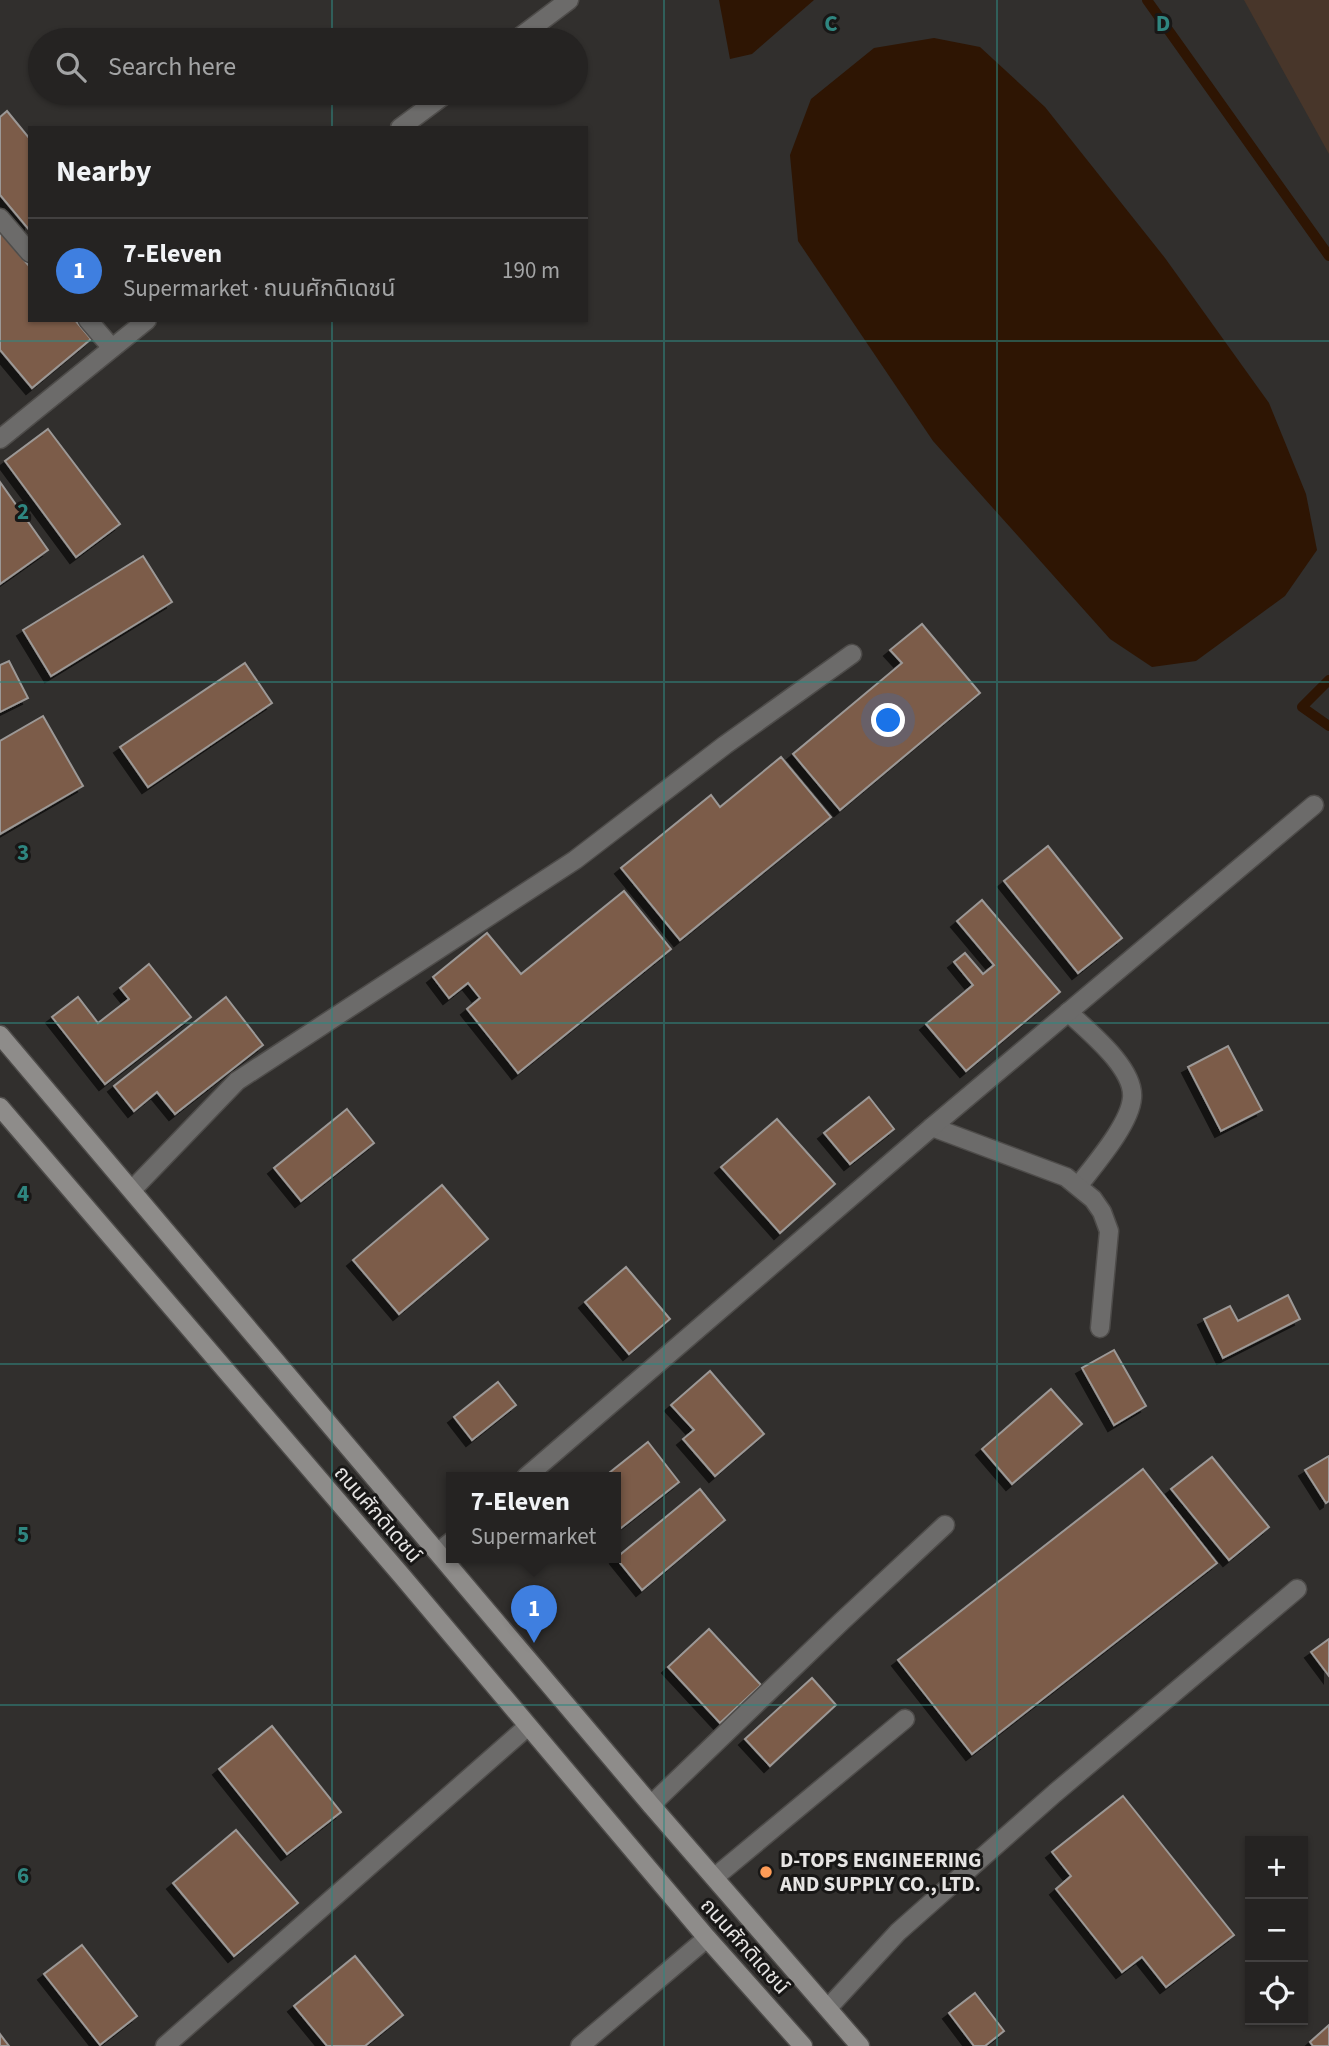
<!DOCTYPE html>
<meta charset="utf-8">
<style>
body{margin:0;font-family:"Source Sans 3","Noto Sans Thai",sans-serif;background:#312f2f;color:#f1f3f6}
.controls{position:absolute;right:21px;bottom:21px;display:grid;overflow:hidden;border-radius:0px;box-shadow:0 2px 5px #0004}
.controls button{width:63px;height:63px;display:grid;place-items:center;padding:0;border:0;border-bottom:2px solid #424040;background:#252322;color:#f1f3f6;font:35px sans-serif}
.you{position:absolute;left:889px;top:721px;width:24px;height:24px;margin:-18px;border:5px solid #fff;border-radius:50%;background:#1a73e8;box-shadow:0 0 0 10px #1a73e833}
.badge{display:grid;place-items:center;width:46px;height:46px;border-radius:50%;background:#1a73e8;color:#fff;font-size:23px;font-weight:700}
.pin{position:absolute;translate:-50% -58px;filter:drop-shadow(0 2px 4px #0008)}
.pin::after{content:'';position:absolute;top:37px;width:24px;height:21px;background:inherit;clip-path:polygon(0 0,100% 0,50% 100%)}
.popup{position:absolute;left:446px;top:1472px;width:175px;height:91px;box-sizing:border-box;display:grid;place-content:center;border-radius:0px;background:#252322;filter:drop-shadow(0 2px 5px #0005);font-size:23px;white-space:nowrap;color:#a3a4a5}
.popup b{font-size:26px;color:#f1f3f6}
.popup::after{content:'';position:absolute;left:50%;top:100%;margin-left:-14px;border:14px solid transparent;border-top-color:#252322}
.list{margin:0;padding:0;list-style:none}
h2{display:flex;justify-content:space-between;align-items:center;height:91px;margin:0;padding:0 28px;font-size:30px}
h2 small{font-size:23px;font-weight:400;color:#a3a4a5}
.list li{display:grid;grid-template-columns:46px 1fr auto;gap:21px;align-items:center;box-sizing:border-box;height:105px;padding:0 28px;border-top:2px solid #424040}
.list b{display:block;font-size:26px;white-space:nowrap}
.list p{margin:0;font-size:23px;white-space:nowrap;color:#a3a4a5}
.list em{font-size:23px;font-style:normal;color:#a3a4a5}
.icon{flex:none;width:38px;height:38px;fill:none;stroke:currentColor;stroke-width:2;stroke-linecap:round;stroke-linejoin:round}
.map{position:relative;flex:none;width:1329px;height:2046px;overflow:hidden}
.search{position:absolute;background:#252322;box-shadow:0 2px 5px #0004;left:28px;top:28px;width:560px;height:77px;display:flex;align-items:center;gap:18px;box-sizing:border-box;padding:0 24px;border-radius:38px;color:#a3a4a5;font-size:26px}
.panel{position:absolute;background:#252322;box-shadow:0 2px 5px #0004;left:28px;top:126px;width:560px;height:196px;border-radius:0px}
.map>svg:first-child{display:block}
.green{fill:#48362a}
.water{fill:#2e1503}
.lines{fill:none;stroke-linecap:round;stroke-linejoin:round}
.stream{stroke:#2e1503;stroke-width:10}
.building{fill:#7b5c48;stroke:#9c9896;stroke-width:2;filter:url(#shadow)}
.lane-casing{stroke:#4e4c4a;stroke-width:21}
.street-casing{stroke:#4e4c4a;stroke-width:21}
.secondary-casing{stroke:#4e4c4a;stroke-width:21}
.lane{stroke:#6c6b6a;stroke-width:18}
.street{stroke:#6c6b6a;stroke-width:18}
.secondary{stroke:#8e8c8a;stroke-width:18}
.grid{fill:none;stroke:#2f8680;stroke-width:2;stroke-opacity:0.55}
.poi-dot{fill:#fe9c57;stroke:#181716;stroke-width:2.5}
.labels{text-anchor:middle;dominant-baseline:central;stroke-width:6;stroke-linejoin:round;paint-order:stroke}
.street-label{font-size:21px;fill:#e6e4e3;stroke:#181716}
.poi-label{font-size:21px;font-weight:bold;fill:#e6e4e3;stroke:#181716;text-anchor:start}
.grid-label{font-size:23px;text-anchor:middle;font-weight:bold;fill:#2f8680;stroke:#181716;stroke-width:6;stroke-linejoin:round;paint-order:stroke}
</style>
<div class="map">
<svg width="1329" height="2046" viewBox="0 0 1329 2046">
<defs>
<filter id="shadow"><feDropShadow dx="-6" dy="6" stdDeviation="0" flood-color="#0009"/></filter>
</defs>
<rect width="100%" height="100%" fill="#312f2d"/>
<path class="green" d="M 1244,0 L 1329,0 L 1329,154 Z"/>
<g class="water">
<path d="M 719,0 L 814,0 L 752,54 L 730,59 Z"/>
<path d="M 934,38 L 980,47 L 1045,107 L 1165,258 L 1269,403 L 1306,494 L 1317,550 L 1285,596 L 1196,661 L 1152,667 L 1110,639 L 933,441 L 798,241 L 790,155 L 811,99 L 874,48 Z"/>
</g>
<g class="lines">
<g class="stream">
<path d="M 1147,0 L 1329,256"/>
<path d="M 1329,680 L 1302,707 L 1329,726"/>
</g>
</g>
<g class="building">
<path d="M 7,111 L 30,139 L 30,231 L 0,195 L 0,117 Z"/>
<path d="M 0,232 L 30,267 L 30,320 L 75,320 L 91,339 L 32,388 L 0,350 Z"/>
<path d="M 48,429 L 120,524 L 76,557 L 5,461 Z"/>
<path d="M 0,482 L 48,550 L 0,584 Z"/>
<path d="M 143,556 L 172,602 L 51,676 L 23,630 Z"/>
<path d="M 922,624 L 980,693 L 840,810 L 793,754 L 902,663 L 890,650 Z"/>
<path d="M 9,661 L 28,698 L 0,712 L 0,665 Z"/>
<path d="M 245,663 L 272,703 L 148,787 L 120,747 Z"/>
<path d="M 43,716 L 83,786 L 0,834 L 0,741 Z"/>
<path d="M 781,757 L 831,817 L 680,940 L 621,868 L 711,795 L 720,807 Z"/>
<path d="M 1048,846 L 1122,938 L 1078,973 L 1004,881 Z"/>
<path d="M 624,891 L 671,949 L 518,1073 L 467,1009 L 480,998 L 468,983 L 449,998 L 433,977 L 487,933 L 521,974 Z"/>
<path d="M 982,900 L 1060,992 L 966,1071 L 926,1024 L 973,985 L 954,962 L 965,953 L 983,974 L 994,965 L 957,921 Z"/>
<path d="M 149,964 L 191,1017 L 105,1084 L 52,1017 L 78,997 L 98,1023 L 129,999 L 120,988 Z"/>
<path d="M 226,997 L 263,1045 L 175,1114 L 157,1092 L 134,1111 L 114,1086 Z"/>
<path d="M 1228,1046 L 1262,1110 L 1221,1131 L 1188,1067 Z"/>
<path d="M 869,1097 L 894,1129 L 850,1164 L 824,1133 Z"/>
<path d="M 347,1109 L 374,1143 L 301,1201 L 274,1168 Z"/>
<path d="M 777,1119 L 835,1184 L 780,1233 L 721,1167 Z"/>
<path d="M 442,1185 L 488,1239 L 399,1314 L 353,1260 Z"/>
<path d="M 626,1267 L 670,1319 L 629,1354 L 585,1302 Z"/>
<path d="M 1288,1295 L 1300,1319 L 1223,1358 L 1204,1319 L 1230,1306 L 1238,1321 Z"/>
<path d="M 1114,1350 L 1146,1406 L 1114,1425 L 1082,1368 Z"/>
<path d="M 710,1371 L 764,1434 L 715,1476 L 683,1439 L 694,1430 L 671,1405 Z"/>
<path d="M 498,1382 L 516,1405 L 472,1440 L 454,1417 Z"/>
<path d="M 1051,1389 L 1082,1424 L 1012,1484 L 982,1449 Z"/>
<path d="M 648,1442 L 679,1482 L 616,1532 L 616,1477 L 604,1477 Z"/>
<path d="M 1329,1456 L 1329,1501 L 1326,1503 L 1305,1470 Z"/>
<path d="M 1212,1457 L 1269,1527 L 1229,1560 L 1171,1489 Z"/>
<path d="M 1143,1469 L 1217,1563 L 972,1754 L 898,1660 Z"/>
<path d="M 700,1489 L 725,1520 L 642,1590 L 616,1558 Z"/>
<path d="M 709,1629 L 761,1685 L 720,1723 L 668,1667 Z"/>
<path d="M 1329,1639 L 1329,1676 L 1311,1652 Z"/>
<path d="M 812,1678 L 836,1705 L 770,1766 L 745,1739 Z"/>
<path d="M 272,1726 L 341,1812 L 287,1854 L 219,1769 Z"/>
<path d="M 1123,1796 L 1234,1935 L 1166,1987 L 1142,1957 L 1122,1972 L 1056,1889 L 1071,1876 L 1052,1852 Z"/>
<path d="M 236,1830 L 298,1903 L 234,1956 L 173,1883 Z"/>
<path d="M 82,1945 L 137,2016 L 100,2045 L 44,1974 Z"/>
<path d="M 355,1956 L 403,2015 L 365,2046 L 327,2046 L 294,2006 Z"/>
<path d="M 975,1993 L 1004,2031 L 985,2046 L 974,2046 L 949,2013 Z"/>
<path d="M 1329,2025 L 1329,2046 L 1313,2046 L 1310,2042 Z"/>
<path d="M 0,2034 L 9,2046 L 0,2046 Z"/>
</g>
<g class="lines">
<g class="lane-casing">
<g id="lane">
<path d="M 516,40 L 569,0"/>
<path d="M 400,128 L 447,93"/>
<path d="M 0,218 L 30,253"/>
<path d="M 88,320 L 111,347"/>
<path d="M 0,439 L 147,320"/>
<path d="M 1068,1012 C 1088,1031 1135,1068 1132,1098 C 1130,1124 1095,1164 1079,1185"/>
<path d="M 932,1127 L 1066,1177 L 1093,1199 L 1102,1212 L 1109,1231 L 1100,1328"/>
<path d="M 715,1877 L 905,1719"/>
</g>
</g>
<g class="street-casing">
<g id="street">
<path d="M 132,1190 L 237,1081 L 575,860 L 725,745 L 852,654"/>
<path d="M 526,1477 L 932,1127 L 1314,805"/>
<path d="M 438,1552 L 452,1541"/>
<path d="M 651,1805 L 841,1622 L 945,1525"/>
<path d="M 828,2008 L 898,1932 L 1055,1793 L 1297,1589"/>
<path d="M 165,2046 L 527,1727"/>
<path d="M 580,2046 L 707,1938"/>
</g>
</g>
<g class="secondary-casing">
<g id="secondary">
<path d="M 0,1035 L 651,1805 L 860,2046"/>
<path d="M 0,1107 L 402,1576 L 707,1938 L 803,2046"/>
</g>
</g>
<use href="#lane" class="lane"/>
<use href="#street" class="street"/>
<use href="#secondary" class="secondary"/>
</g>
<path class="grid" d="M 332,0 L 332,40M 664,0 L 664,2046M 997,0 L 997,2046M 332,93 L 332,128M 332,320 L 332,2046M 0,341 L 1329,341M 0,682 L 1329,682M 0,1023 L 1329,1023M 0,1364 L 1329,1364M 0,1705 L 1329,1705"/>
<circle class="poi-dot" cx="766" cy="1872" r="7"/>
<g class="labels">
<g class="street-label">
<text transform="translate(378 1514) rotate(49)">ถนนศักดิเดชน์</text>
<text transform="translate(745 1946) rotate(48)">ถนนศักดิเดชน์</text>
</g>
<g class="poi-label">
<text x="780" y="1860">D-TOPS ENGINEERING<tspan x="780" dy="24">AND SUPPLY CO., LTD.</tspan></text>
</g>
</g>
<g class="grid-label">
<text x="831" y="31">C</text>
<text x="1163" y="31">D</text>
<text x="23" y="519">2</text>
<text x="23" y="860">3</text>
<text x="23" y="1201">4</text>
<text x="23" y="1542">5</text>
<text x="23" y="1883">6</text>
</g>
</svg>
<div class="controls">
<button>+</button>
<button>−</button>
<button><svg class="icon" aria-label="locate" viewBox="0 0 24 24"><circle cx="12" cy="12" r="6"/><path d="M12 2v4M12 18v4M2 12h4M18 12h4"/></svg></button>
</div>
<div class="you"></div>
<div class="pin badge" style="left:534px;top:1643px;background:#3f7fe0">1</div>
<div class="popup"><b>7-Eleven</b>Supermarket</div>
<div class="search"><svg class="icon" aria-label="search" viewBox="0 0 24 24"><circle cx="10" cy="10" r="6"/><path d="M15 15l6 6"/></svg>Search here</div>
<section class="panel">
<h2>Nearby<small></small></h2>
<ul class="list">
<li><span class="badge" style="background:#3f7fe0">1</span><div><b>7-Eleven</b><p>Supermarket · ถนนศักดิเดชน์</p></div><em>190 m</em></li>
</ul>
</section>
</div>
